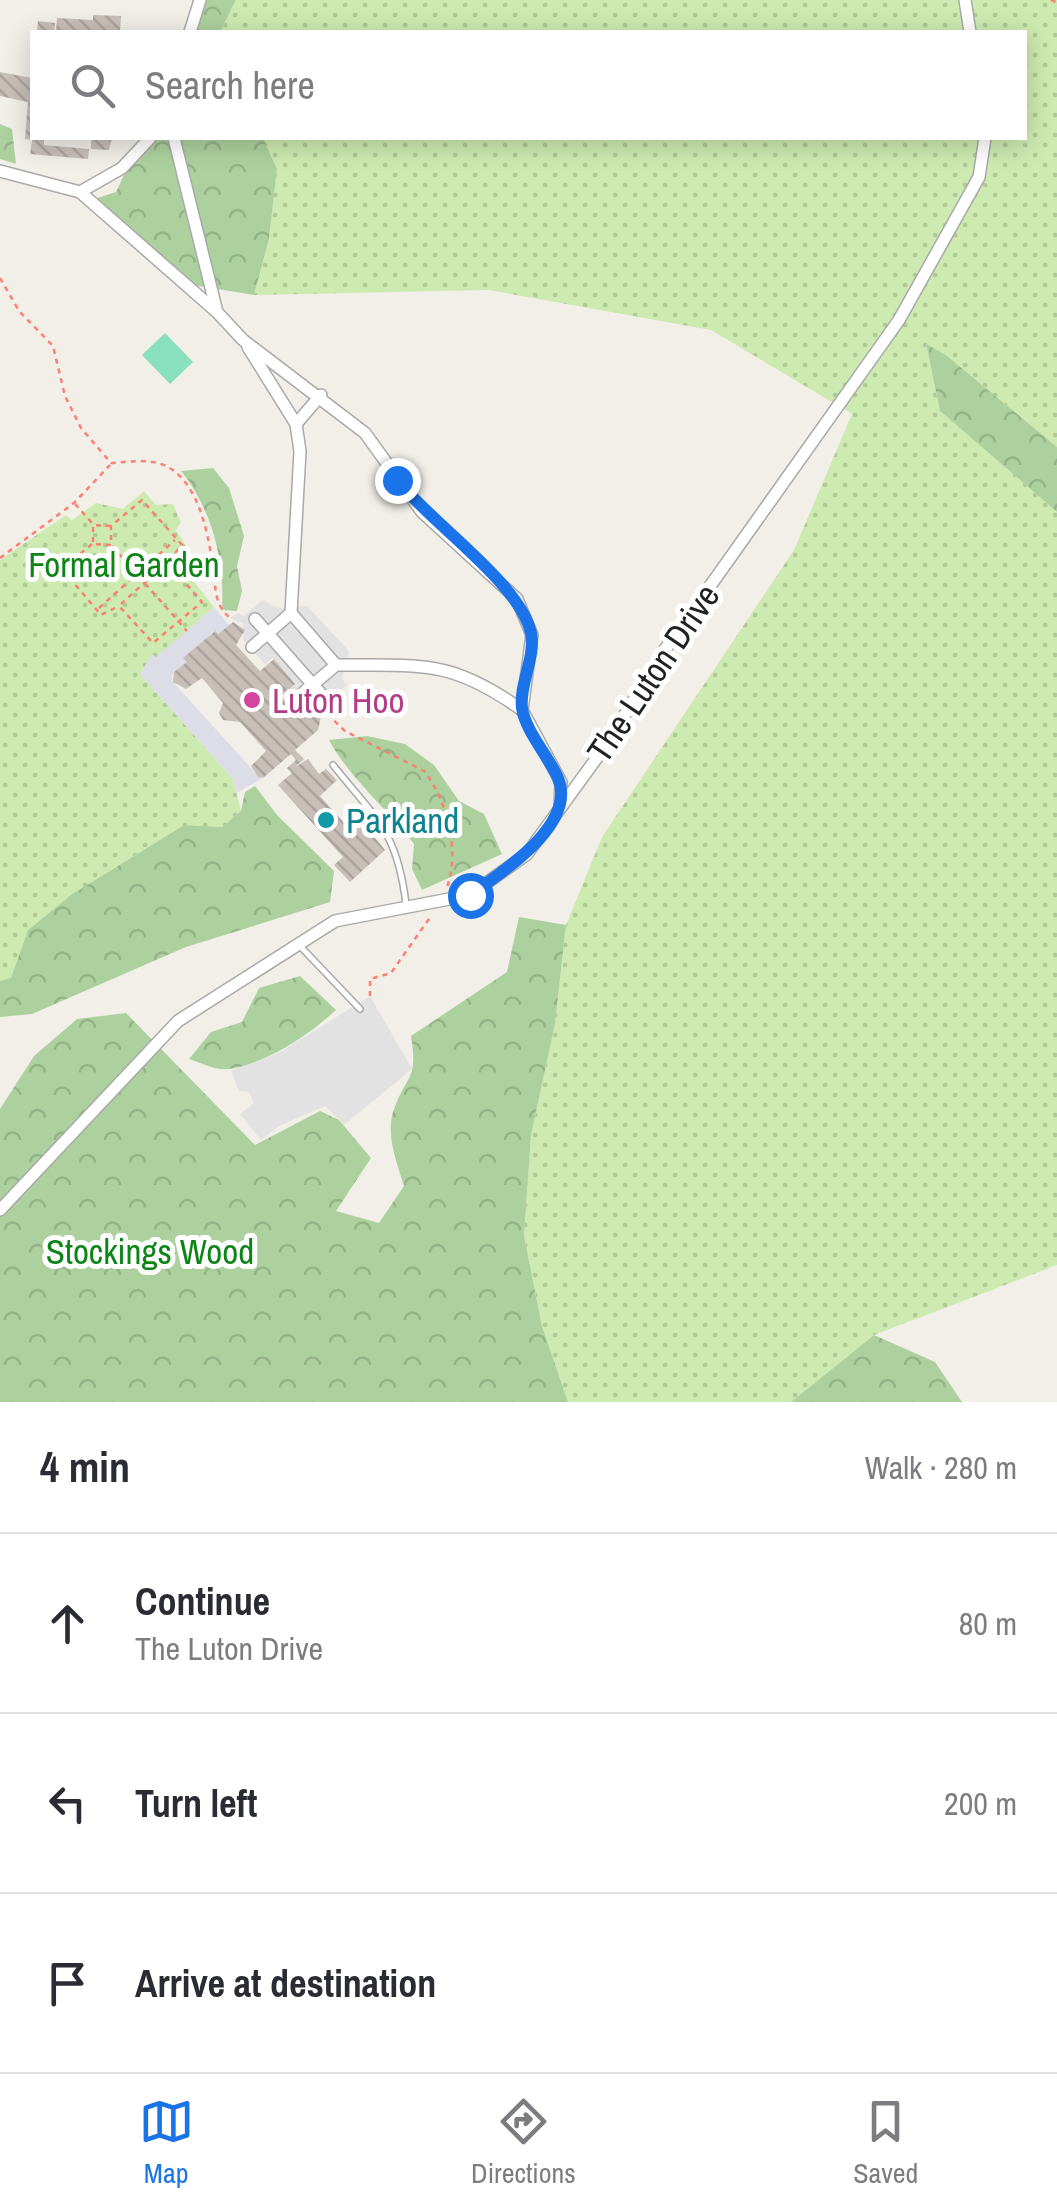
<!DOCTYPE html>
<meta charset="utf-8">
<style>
body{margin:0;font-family:"Archivo Narrow",sans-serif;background:#f2f2f3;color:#2b2b33}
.stop{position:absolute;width:30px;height:30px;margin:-22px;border:8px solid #1a73e8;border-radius:50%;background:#fff}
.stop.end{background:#1a73e8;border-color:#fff;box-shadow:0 2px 10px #0008}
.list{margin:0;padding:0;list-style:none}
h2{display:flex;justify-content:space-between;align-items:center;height:130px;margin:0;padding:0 40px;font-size:42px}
h2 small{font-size:32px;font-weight:400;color:#7c7c81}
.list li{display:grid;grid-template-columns:65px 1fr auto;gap:30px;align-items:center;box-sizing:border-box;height:180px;padding:0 40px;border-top:2px solid #e1e1e2}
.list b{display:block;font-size:38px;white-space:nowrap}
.list p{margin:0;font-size:32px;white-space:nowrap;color:#7c7c81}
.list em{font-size:32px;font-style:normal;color:#7c7c81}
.icon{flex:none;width:55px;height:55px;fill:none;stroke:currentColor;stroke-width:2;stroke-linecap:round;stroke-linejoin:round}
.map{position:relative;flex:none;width:1057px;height:1402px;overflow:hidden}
.search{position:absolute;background:#fff;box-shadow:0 5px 25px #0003;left:30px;right:30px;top:30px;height:110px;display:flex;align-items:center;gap:25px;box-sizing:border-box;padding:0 35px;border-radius:0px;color:#7c7c81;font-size:38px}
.sheet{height:670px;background:#fff}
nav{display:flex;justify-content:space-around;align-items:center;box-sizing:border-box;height:140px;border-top:2px solid #e1e1e2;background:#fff;font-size:28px;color:#7c7c81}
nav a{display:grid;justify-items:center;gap:5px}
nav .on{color:#1a73e8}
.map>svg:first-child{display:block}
.grass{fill:url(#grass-dots)}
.forest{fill:url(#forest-crowns)}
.pitch{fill:#88e0be}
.parking{fill:#e2e2e2}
.plaza{fill:#dddde8}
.building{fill:url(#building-back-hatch)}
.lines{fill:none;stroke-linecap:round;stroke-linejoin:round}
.lane-casing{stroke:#a9a9a9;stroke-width:8}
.street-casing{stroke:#a9a9a9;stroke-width:14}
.path{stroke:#fa8072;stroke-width:2.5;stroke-dasharray:5 5;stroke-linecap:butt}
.lane{stroke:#fff;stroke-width:5}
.street{stroke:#fff;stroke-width:11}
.route{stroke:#1a73e8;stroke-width:12}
.hotel-dot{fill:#d1479c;stroke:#fff;stroke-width:4}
.culture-dot{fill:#0f9aa8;stroke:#fff;stroke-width:4}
.labels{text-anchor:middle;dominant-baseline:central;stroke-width:10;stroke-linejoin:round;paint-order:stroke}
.park-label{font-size:35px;fill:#0c8416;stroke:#fff}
.street-label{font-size:35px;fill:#222;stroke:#fff}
.hotel-label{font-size:35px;fill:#b23c85;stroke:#fff;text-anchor:start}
.culture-label{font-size:35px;fill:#0d838f;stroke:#fff;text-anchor:start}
</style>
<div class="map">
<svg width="1057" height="1402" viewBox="0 0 1057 1402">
<defs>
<pattern id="grass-dots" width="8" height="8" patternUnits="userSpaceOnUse" patternTransform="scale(2.5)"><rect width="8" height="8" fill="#cdebb0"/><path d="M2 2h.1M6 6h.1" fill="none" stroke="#b0c997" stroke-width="1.8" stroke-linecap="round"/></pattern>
<pattern id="forest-crowns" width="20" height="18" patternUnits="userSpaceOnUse" patternTransform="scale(2.5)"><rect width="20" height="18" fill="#add19e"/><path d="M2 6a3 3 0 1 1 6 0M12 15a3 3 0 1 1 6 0" fill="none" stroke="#95b388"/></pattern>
<pattern id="building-back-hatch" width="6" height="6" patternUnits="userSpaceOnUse" patternTransform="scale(2.5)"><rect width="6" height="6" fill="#c7bfb8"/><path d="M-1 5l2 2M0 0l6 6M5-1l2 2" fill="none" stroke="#aba49e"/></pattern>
</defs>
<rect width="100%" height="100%" fill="#f2efe9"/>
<g class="grass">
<path d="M 236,0 L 1057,0 L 1057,447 L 946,355 L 926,345 L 940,411 L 1057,512 L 1057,1265 L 874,1335 L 791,1402 L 568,1402 L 542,1326 L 524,1236 L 531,1135 L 555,1024 L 566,925 L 602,837 L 794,550 L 852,414 L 711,330 L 489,290 L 254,295 L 269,239 L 277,169 L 263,138 L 1024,138 L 1024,32 L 220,32 Z"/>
<path d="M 144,491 L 156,505 L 173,504 L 181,522 L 176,530 L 187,548 L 176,559 L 214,607 L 140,674 L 233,779 L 241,811 L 222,827 L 184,825 L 71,895 L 28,930 L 11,979 L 0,981 L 0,560 L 66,515 L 72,520 L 96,503 L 123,509 Z"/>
</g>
<g class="forest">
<path d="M 192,0 L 236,0 L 220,32 L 193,32 Z"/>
<path d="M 0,124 L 12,129 L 16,164 L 0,159 Z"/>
<path d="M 141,138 L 263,138 L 277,169 L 269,239 L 254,295 L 193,285 L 88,201 L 116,192 Z"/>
<path d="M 926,344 L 946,355 L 1057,447 L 1057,512 L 940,411 Z"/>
<path d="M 213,468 L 229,488 L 244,536 L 237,566 L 242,591 L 237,611 L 222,610 C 225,561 212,509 181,471 Z"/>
<path d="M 367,736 L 405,744 L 434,765 L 459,801 L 484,814 L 502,854 L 422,890 L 412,869 L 414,844 C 387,808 350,779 329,740 Z"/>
<path d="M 255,786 L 277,815 L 334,871 L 330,902 L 186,947 L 32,1014 L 0,1017 L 0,981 L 11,978 L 28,930 L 71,895 L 184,825 L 222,827 L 241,811 L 245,792 Z"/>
<path d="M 519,917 L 566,925 L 555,1024 L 531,1135 L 524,1236 L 542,1326 L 568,1402 L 0,1402 L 0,1109 L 34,1056 L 77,1019 L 126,1013 L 255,1145 L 320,1111 L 339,1120 L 371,1158 L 336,1211 L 379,1223 L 404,1186 C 397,1163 385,1134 394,1109 C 408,1072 418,1080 411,1036 L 507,972 Z"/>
<path d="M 300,976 L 336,1010 C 307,1036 268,1063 229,1069 C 217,1071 201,1063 189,1059 L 211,1032 L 242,1022 L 259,988 Z"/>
<path d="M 874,1335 L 935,1362 L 962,1402 L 791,1402 Z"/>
</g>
<path class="pitch" d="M 165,333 L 193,362 L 170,384 L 142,355 Z"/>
<g class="parking">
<path d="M 262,600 L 278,608 L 307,606 L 349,651 L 342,679 L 347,685 L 341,690 L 347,696 L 323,717 L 316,711 L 306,712 L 287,691 L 294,683 L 273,658 L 265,664 L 243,640 L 243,624 L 230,618 L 238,613 L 244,616 Z"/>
<path d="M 370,996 L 412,1069 L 344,1125 L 325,1106 L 279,1126 L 261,1140 L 240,1114 L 254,1103 L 249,1092 L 239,1091 L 231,1071 L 279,1053 Z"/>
</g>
<path class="plaza" d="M 214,607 L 229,625 L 218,634 L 214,631 L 184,658 L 187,662 L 172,675 L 172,681 L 261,779 L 237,793 L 233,779 L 140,674 L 152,654 L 156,657 Z"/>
<g class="building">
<path d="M 93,15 L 121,16 L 120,32 L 56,32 L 57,18 L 93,20 Z"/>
<path d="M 38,21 L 55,23 L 54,32 L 37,32 Z"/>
<path d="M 0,72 L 32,78 L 32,138 L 44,138 L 44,145 L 89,149 L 88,159 L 30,154 L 32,140 L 25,139 L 28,102 L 0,96 Z"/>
<path d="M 91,138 L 112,138 L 109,150 L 91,149 Z"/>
<path d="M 233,622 L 245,630 L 236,645 L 260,671 L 274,659 L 295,684 L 281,696 L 300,719 L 312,711 L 321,717 L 318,730 L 295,750 L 304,759 L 295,767 L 308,759 L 319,774 L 326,769 L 337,780 L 320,796 L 346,825 L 357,816 L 385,850 L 350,882 L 334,865 L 343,857 L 278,785 L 292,773 L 287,768 L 296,760 L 291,754 L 263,778 L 258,777 L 251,766 L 266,751 L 240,722 L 223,720 L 219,713 L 223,703 L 202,678 L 186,689 L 173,682 L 174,672 L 187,662 L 183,658 L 215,631 L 218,634 Z"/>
</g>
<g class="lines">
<g class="lane-casing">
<g id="lane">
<path d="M 333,765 C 377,820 397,831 406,904"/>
<path d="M 300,946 L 360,1009"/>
</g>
</g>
<g class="street-casing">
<g id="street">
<path d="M 965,0 L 970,32"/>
<path d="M 190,32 L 200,0"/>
<path d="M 174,138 L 217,312 L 243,340 L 365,433 L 422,512 L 517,599 L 532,635 L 522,710 L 561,782 L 560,808"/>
<path d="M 0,171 L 80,192 L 122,168 L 150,138"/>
<path d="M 80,192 L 217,312"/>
<path d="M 248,347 L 296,424 L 300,451 L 291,613 L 252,647"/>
<path d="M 296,424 L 321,395"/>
<path d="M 291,613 L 336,665"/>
<path d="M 255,619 L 329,703"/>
<path d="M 297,698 L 336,665 C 421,666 449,658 522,710"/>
<path d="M 0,1210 L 178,1021 L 335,921 L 470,895 L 527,854 L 609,741 L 659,658 L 899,320 L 979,177 L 985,138"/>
</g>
</g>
<g class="path">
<path d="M 1051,0 L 1057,3"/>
<path d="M 0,278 L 19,311 L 53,346 L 65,396 L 81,428 L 111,463 C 128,462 149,458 166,466 C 199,482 209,536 213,569 C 216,588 214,605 230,618"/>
<path d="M 75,504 L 93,524"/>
<path d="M 111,526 L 93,525 L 93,544 L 111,545 L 111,526 L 142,500 L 182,545 L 168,561"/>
<path d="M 92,544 L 62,569 L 101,615 L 119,606"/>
<path d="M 112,546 L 187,631"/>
<path d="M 0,558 L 74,503 L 110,465"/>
<path d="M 167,562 L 202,602 L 153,643 L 119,606 Z"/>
<path d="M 99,608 L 175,540"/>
<path d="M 327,714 L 345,731 L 424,771 C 448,801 460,852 447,887"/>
<path d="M 370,996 L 370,979 L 391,973 L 431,916"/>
</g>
<use href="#lane" class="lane"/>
<use href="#street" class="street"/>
</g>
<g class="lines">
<path class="route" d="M 397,480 C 431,523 520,583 531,633 C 536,657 519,684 522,708 C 525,730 548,756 557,776 C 580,823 502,872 470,895"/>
</g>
<circle class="hotel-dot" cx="252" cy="700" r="10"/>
<circle class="culture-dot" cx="326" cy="820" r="10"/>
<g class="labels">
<g class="park-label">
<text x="124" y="564">Formal Garden</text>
<text x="150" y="1251">Stockings Wood</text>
</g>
<g class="street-label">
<text transform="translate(653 673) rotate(-56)">The Luton Drive</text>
</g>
<g class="hotel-label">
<text x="272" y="700">Luton Hoo</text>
</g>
<g class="culture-label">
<text x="346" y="820">Parkland</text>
</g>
</g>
</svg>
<div class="stop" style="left:470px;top:895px"></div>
<div class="stop end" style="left:397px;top:480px"></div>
<div class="search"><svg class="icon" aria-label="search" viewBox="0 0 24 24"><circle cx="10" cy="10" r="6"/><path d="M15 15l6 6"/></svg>Search here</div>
</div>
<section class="sheet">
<h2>4 min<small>Walk · 280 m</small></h2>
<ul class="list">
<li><svg class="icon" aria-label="ahead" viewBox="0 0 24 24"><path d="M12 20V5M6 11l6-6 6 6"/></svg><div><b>Continue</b><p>The Luton Drive</p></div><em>80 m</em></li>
<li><svg class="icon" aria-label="left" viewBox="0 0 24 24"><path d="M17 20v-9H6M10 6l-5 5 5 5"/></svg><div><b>Turn left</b></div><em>200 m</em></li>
<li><svg class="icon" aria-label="arrive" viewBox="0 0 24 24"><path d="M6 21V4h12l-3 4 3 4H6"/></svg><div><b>Arrive at destination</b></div></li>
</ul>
</section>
<nav>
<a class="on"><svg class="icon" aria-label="map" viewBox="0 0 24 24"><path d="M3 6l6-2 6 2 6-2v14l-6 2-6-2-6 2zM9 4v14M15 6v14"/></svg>Map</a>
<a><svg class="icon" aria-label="directions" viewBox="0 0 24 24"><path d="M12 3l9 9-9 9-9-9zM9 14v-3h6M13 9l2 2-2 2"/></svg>Directions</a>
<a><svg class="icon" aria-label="saved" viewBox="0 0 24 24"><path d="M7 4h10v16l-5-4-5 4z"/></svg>Saved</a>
</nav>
